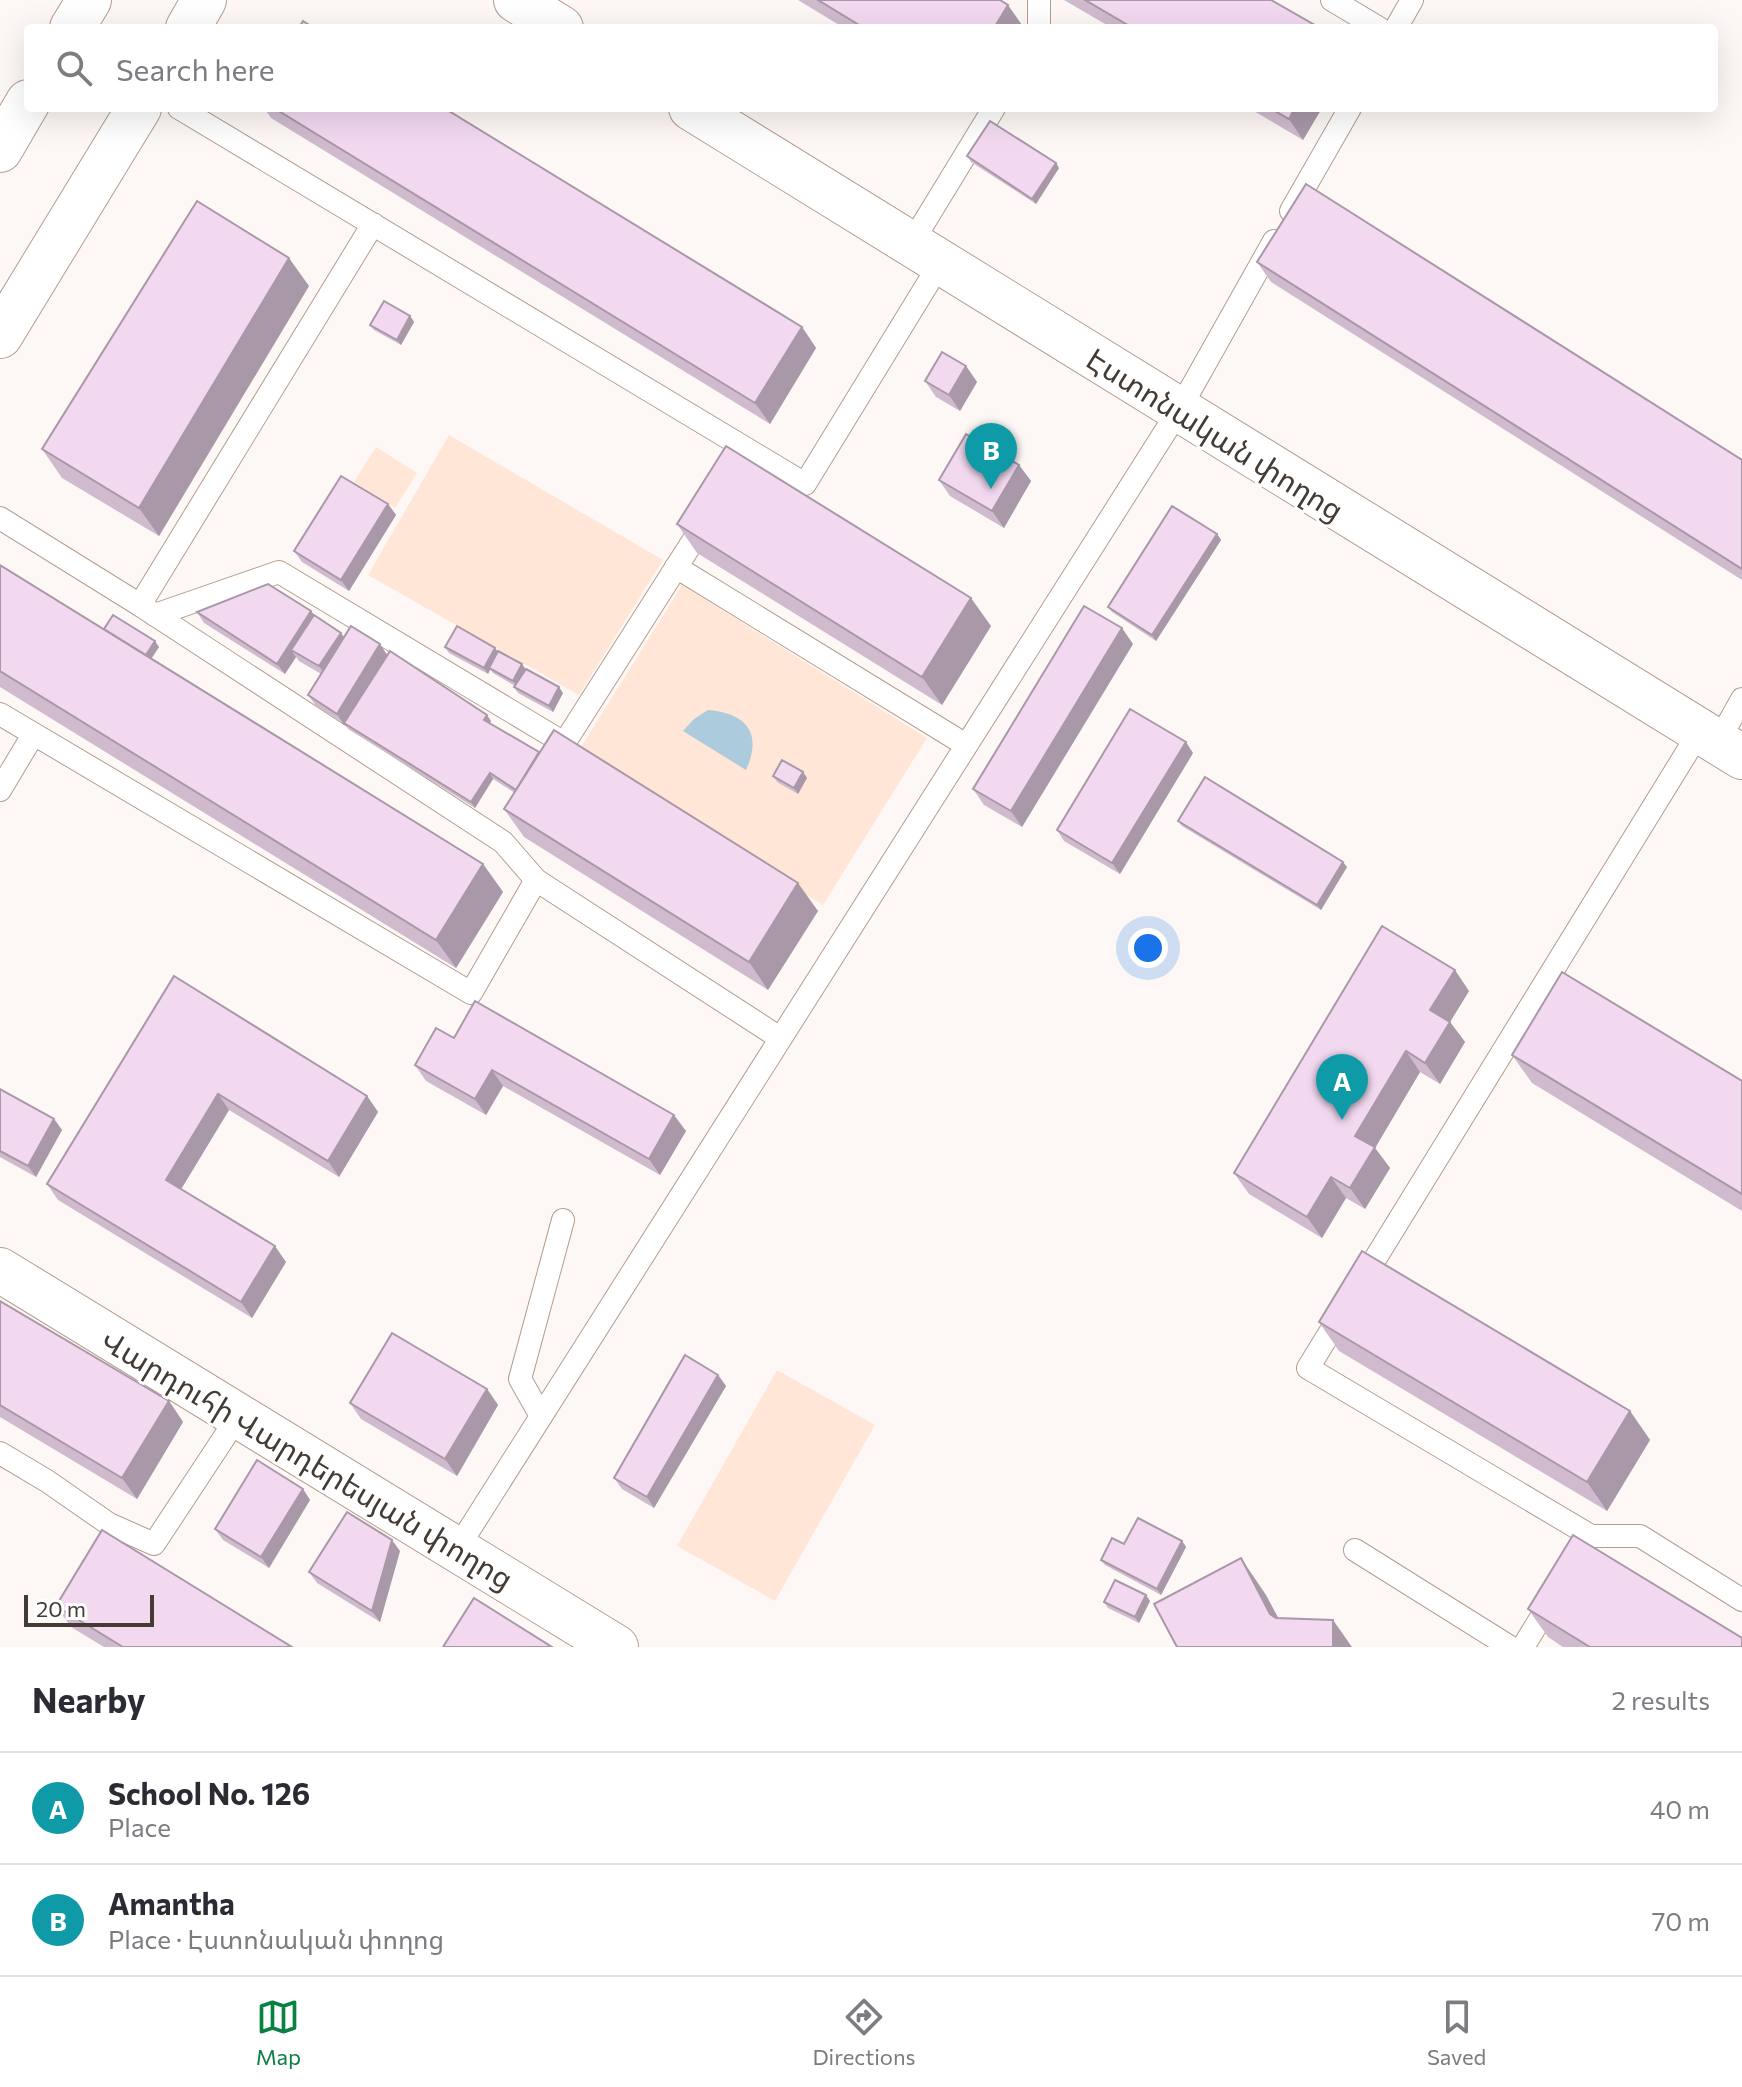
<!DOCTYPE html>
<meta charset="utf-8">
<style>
body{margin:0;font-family:Commissioner,"Noto Sans Armenian",sans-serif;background:#f7f7f7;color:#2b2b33}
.scale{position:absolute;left:24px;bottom:20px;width:130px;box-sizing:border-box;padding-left:8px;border:4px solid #443b34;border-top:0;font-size:22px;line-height:28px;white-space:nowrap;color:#443b34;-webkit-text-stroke:6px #fff;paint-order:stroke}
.you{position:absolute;left:1148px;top:948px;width:28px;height:28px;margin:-20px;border:6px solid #fff;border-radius:50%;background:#1a73e8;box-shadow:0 0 0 12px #1a73e833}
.badge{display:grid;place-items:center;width:52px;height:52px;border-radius:50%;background:#0b8043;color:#fff;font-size:26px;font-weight:700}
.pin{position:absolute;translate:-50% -66px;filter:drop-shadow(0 2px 4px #0008)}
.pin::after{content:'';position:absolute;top:42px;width:28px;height:24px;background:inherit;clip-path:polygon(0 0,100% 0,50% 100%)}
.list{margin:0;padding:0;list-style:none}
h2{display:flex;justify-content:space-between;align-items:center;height:104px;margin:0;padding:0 32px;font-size:34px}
h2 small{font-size:26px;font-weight:400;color:#7c7c81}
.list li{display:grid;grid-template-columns:52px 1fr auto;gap:24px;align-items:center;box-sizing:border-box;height:112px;padding:0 32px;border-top:2px solid #e1e1e2}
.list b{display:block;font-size:30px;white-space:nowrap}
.list p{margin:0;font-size:26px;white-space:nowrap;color:#7c7c81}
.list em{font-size:26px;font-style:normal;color:#7c7c81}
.icon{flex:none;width:44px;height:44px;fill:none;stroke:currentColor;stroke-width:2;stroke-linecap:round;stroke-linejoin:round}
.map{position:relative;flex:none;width:1742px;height:1647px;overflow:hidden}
.search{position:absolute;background:#fff;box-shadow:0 8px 32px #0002;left:24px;right:24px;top:24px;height:88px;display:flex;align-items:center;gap:20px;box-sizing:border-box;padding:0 28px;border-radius:8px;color:#7c7c81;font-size:30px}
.sheet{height:328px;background:#fff}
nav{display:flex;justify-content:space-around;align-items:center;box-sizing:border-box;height:112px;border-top:2px solid #e1e1e2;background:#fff;font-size:22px;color:#7c7c81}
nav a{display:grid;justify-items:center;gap:4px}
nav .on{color:#0b8043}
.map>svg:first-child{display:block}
.green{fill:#ffe6d6}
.water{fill:#accbdd}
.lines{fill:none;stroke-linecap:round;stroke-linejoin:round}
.lane-casing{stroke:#b49d8d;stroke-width:24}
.street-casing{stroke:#b49d8d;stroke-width:46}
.secondary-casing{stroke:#b49d8d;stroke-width:46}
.primary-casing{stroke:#b49d8d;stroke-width:46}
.lane{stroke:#fff;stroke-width:22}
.street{stroke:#fff;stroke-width:44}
.secondary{stroke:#fff;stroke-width:44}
.primary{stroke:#fff;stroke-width:44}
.wall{fill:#d0bbce}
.shaded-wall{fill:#a998a8}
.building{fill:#f2d9f0;stroke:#a998a8;stroke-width:2}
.labels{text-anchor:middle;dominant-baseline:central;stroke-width:6;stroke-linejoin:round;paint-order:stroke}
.street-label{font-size:30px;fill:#443b34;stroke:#fff}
</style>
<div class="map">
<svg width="1742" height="1647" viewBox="0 0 1742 1647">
<rect width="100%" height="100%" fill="#fdf8f5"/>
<g class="green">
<path d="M 449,435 L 663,560 L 579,695 L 368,575 Z"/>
<path d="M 376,447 L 417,473 L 395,508 L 354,482 Z"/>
<path d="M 682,585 L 927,738 L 823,905 L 578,752 Z"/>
<path d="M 777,1370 L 875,1425 L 775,1601 L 677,1546 Z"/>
</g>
<path class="water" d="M 708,710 C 746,713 763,733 746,770 L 683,731 L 694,719 Z"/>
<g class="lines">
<g class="lane-casing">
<g id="lane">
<path d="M 1039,0 L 1039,28"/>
<path d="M 1332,0 L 1379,28"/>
<path d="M 1396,28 L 1412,0"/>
<path d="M 179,108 L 805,484 L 941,262"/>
<path d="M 1291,211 L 1350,108"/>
<path d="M 911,244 L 994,108"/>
<path d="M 0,518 L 140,605 L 503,842 L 536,880 L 780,1038"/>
<path d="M 676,567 L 966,745"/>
<path d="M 140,605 L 373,224"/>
<path d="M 155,615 L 279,572 L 564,743"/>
<path d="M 0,714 L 471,993 L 536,880"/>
<path d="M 1700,731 L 1308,1368 L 1591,1536 L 1640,1536 L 1742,1600"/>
<path d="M 1718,742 L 1742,699"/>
<path d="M 558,753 L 707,519"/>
<path d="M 0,790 L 33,735"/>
<path d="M 541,1416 L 520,1379 L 563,1220"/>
<path d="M 0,1453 L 47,1481 L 109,1524 L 154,1544 L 239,1415"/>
<path d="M 457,1549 L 1179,410 L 1274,241"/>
<path d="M 1355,1550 L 1510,1647"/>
<path d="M 1523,1647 L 1553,1598"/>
</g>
</g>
<g class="street-casing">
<path id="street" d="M 0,1270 L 616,1647"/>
</g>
<g class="secondary-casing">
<g id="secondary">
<path d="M 516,0 L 561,28"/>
<path d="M 691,108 L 1742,757"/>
</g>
</g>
<g class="primary-casing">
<g id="primary">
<path d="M 72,28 L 89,0"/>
<path d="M 188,28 L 204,0"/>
<path d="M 0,150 L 28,102"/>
<path d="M 0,336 L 139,108"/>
</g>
</g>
<use href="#lane" class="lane"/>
<use href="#street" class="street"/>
<use href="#secondary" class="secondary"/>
<use href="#primary" class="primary"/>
</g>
<g class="wall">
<path d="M 798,0 L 1000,0 L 1022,25 L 1021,28 L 844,28 Z"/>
<path d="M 1064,0 L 1271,0 L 1320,28 L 1112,28 Z"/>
<path d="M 264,108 L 444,108 L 802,327 L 816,348 L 770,424 L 271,118 Z"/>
<path d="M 1249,108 L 1322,108 L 1303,140 Z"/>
<path d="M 967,156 L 1056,163 L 1059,168 L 1036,204 L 971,162 Z"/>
<path d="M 1257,262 L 1742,460 L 1742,580 L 1271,282 Z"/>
<path d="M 309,286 L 159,536 L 62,478 L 42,449 Z"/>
<path d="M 410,316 L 414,322 L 401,345 L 374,330 L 370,325 Z"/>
<path d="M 966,366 L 977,382 L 960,411 L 936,397 L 925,381 Z"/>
<path d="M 1019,465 L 1031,481 L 1004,528 L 950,496 L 939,480 Z"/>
<path d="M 388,504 L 396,515 L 349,591 L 302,562 L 294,551 Z"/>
<path d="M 677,524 L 991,626 L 942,705 L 697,553 Z"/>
<path d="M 1217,534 L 1221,540 L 1156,641 L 1112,612 L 1108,607 Z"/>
<path d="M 0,565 L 104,629 L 159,647 L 151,658 L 483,864 L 503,892 L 456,968 L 0,687 Z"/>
<path d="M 311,611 L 315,616 L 341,633 L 344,637 L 380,644 L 387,655 L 372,680 L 491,721 L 490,723 L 818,911 L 768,990 L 524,837 L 504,809 L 515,793 L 493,779 L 475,808 L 348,729 L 345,724 L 316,706 L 308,695 L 321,674 L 299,661 L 296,657 L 285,674 L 204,623 L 197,612 Z"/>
<path d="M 1133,644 L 1022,827 L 984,805 L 973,789 Z"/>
<path d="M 445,647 L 498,652 L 522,664 L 525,669 L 563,693 L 553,712 L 518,693 L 514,687 L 515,686 L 493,673 L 490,669 L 488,674 L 449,653 Z"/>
<path d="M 1193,753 L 1120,874 L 1064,841 L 1057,830 Z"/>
<path d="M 803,772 L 807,778 L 798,794 L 777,782 L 773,776 Z"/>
<path d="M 1178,821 L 1347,867 L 1321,910 L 1182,826 Z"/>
<path d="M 174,976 L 367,1096 L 378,1112 L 339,1177 L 229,1110 L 181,1189 L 286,1262 L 252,1318 L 58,1200 L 47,1184 Z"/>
<path d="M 1469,991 L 1450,1022 L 1465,1042 L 1440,1084 L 1420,1072 L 1375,1148 L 1390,1168 L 1365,1209 L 1346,1198 L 1322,1238 L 1249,1194 L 1234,1173 Z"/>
<path d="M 454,1038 L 686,1131 L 660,1175 L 503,1086 L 486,1115 L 426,1081 L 415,1065 Z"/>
<path d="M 1512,1055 L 1742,1081 L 1742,1211 L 1532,1083 Z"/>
<path d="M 0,1089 L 54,1119 L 62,1130 L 36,1177 L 0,1157 Z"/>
<path d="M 0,1301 L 169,1401 L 183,1422 L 137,1499 L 0,1417 Z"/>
<path d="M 1319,1322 L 1630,1411 L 1650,1440 L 1607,1511 L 1339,1351 Z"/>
<path d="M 718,1375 L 726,1386 L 654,1508 L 622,1489 L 614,1478 Z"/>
<path d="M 487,1389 L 498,1405 L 457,1476 L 361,1419 L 350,1403 Z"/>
<path d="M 303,1489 L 310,1500 L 269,1568 L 223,1540 L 215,1529 Z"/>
<path d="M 1182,1541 L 1186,1547 L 1161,1595 L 1105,1565 L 1101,1560 L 1124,1544 Z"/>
<path d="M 400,1551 L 380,1622 L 317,1583 L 309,1572 Z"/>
<path d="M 1150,1601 L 1139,1623 L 1108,1608 L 1104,1602 Z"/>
<path d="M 56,1606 L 292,1647 L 104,1647 L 71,1627 Z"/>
<path d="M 1528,1609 L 1742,1647 L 1563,1647 L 1548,1637 Z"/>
</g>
<g class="shaded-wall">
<path d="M 1008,5 L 1022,25 L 1021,28 L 994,28 Z"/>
<path d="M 1295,108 L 1322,108 L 1303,140 L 1289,119 Z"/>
<path d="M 1056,163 L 1059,168 L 1036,204 L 1032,199 Z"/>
<path d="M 289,258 L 309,286 L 159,536 L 139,508 Z"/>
<path d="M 410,316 L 414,322 L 401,345 L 397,340 Z"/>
<path d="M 802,327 L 816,348 L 770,424 L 755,403 Z"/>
<path d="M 966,366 L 977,382 L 960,411 L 949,395 Z"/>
<path d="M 1019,465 L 1031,481 L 1004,528 L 992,511 Z"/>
<path d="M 388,504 L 396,515 L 349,591 L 341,580 Z"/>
<path d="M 1217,534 L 1221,540 L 1156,641 L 1152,635 Z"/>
<path d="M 971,598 L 991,626 L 942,705 L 922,677 Z"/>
<path d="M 311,611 L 319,622 L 291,650 L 296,657 L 285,674 L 277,664 Z"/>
<path d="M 1122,628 L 1133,644 L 1022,827 L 1011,811 Z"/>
<path d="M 341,633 L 348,644 L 327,677 L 319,666 Z"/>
<path d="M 155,641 L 159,647 L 144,670 L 140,665 Z"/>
<path d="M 380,644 L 387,655 L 344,725 L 337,714 Z"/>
<path d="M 495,648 L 499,653 L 488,674 L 484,668 Z"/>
<path d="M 522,664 L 526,670 L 517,687 L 513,681 Z"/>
<path d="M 559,687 L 563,693 L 553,712 L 549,706 Z"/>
<path d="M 487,715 L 491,721 L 488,726 L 484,720 Z"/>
<path d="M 1186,742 L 1193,753 L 1120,874 L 1112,863 Z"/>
<path d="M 803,772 L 807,778 L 798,794 L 794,788 Z"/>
<path d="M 490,773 L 493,779 L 475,808 L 471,802 Z"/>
<path d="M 1343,862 L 1347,867 L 1321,910 L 1317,905 Z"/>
<path d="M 483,864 L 503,892 L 456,968 L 436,940 Z"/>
<path d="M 798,883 L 818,911 L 768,990 L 749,962 Z"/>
<path d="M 1455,970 L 1469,991 L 1450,1022 L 1465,1042 L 1440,1084 L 1425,1063 L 1430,1010 Z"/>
<path d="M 1406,1051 L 1420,1072 L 1375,1148 L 1390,1168 L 1365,1209 L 1350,1188 L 1355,1136 Z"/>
<path d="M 492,1070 L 503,1086 L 486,1115 L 475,1099 Z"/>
<path d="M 218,1094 L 229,1110 L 177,1196 L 166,1180 Z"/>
<path d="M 367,1096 L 378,1112 L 339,1177 L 328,1161 Z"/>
<path d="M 674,1115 L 686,1131 L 660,1175 L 649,1159 Z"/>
<path d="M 54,1119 L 62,1130 L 36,1177 L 28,1166 Z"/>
<path d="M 1331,1177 L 1346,1198 L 1322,1238 L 1307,1217 Z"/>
<path d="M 275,1246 L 286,1262 L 252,1318 L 241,1302 Z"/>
<path d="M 718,1375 L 726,1386 L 654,1508 L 647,1497 Z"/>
<path d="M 487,1389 L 498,1405 L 457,1476 L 445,1459 Z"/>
<path d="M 169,1401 L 183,1422 L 137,1499 L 122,1478 Z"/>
<path d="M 1630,1411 L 1650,1440 L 1607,1511 L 1587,1482 Z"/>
<path d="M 303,1489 L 310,1500 L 269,1568 L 261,1557 Z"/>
<path d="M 392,1540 L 400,1551 L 380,1622 L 372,1611 Z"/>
<path d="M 1182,1541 L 1186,1547 L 1161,1595 L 1157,1589 Z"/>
<path d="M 1241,1558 L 1266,1595 L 1294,1647 L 1270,1614 Z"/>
<path d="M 1146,1595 L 1150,1601 L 1139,1623 L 1135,1617 Z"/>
<path d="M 1333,1620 L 1352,1647 L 1333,1647 Z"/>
</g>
<g class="building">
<path d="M 818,0 L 1000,0 L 1008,5 L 994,28 L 864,28 Z"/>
<path d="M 1085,0 L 1271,0 L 1320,28 L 1133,28 Z"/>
<path d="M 303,21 L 314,28 L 299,28 Z"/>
<path d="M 274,108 L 444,108 L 802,327 L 755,403 Z"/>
<path d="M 1270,108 L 1295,108 L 1289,119 Z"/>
<path d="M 990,121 L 1056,163 L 1032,199 L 967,156 Z"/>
<path d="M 1306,184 L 1742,460 L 1742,569 L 1257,262 Z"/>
<path d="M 197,201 L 289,258 L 139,508 L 42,449 Z"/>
<path d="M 384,301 L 410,316 L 397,340 L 370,325 Z"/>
<path d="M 942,352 L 966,366 L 949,395 L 925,381 Z"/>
<path d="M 966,434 L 1019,465 L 992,511 L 939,480 Z"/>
<path d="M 726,446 L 971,598 L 922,677 L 677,524 Z"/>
<path d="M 341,476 L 388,504 L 341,580 L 294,551 Z"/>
<path d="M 1172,506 L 1217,534 L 1152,635 L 1108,607 Z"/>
<path d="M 0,565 L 483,864 L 436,940 L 0,671 Z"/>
<path d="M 268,584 L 311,611 L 277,664 L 197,612 Z"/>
<path d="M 1084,606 L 1122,628 L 1011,811 L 973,789 Z"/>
<path d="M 113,615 L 155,641 L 146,655 L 104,629 Z"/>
<path d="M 314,615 L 341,633 L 319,666 L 291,650 Z"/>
<path d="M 351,626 L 380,644 L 337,714 L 308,695 Z"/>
<path d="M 457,626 L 495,648 L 484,668 L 445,647 Z"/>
<path d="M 390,651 L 487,715 L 484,720 L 539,752 L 516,790 L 490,773 L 471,802 L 344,723 Z"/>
<path d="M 498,651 L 522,664 L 513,681 L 489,668 Z"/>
<path d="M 526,669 L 559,687 L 549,706 L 514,687 Z"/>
<path d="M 1130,709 L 1186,742 L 1112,863 L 1057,830 Z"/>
<path d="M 554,730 L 798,883 L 749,962 L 504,809 Z"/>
<path d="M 782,760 L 803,772 L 794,788 L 773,776 Z"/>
<path d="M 1205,777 L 1343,862 L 1317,905 L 1178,821 Z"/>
<path d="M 1382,926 L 1455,970 L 1430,1010 L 1450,1022 L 1425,1063 L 1406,1051 L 1355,1136 L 1375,1147 L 1350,1188 L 1331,1177 L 1307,1217 L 1234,1173 Z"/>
<path d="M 1562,972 L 1742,1081 L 1742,1194 L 1512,1055 Z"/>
<path d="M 174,976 L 367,1096 L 328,1161 L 218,1094 L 166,1180 L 275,1246 L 241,1302 L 47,1184 Z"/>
<path d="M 475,1001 L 674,1115 L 649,1159 L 492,1070 L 475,1099 L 415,1065 L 436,1028 L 454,1038 Z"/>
<path d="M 0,1089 L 54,1119 L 28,1166 L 0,1151 Z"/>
<path d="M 1362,1251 L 1630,1411 L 1587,1482 L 1319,1322 Z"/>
<path d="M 0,1301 L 169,1401 L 122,1478 L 0,1405 Z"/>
<path d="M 392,1333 L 487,1389 L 445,1459 L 350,1403 Z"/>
<path d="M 685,1355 L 718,1375 L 647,1497 L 614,1478 Z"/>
<path d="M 257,1460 L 303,1489 L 261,1557 L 215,1529 Z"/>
<path d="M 347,1512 L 392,1540 L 372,1611 L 309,1572 Z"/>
<path d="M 1138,1518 L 1182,1541 L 1157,1589 L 1101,1560 L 1112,1538 L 1124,1544 Z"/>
<path d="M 102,1530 L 292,1647 L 123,1647 L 56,1606 Z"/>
<path d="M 1573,1535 L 1742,1638 L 1742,1647 L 1590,1647 L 1528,1609 Z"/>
<path d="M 1241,1558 L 1270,1614 L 1276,1618 L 1333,1620 L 1333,1647 L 1177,1647 L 1154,1604 Z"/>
<path d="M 1115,1580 L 1146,1595 L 1135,1617 L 1104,1602 Z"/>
<path d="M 474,1598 L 552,1647 L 443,1647 Z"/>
</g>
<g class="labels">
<g class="street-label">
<text transform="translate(1216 433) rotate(32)">Էստոնական փողոց</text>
<text transform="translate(308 1458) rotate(31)">Վարդուհի Վարդերեսյան փողոց</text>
</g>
</g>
</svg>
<div class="scale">20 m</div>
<div class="you"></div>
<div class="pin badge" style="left:1342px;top:1120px;background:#0f9aa8">A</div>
<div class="pin badge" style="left:991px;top:489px;background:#0f9aa8">B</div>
<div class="search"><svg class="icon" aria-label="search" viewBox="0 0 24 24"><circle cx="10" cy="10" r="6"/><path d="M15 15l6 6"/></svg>Search here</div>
</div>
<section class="sheet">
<h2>Nearby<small>2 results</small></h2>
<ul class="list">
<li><span class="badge" style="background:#0f9aa8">A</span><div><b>School No. 126</b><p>Place</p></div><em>40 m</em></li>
<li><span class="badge" style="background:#0f9aa8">B</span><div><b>Amantha</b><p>Place · Էստոնական փողոց</p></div><em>70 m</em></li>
</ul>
</section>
<nav>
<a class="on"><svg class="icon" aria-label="map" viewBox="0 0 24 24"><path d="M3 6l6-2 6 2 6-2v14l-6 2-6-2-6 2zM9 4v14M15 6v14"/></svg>Map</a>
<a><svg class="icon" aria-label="directions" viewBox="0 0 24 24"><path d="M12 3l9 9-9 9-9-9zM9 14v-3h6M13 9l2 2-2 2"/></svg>Directions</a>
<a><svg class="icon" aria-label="saved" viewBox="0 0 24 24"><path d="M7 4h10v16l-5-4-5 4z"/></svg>Saved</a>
</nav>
